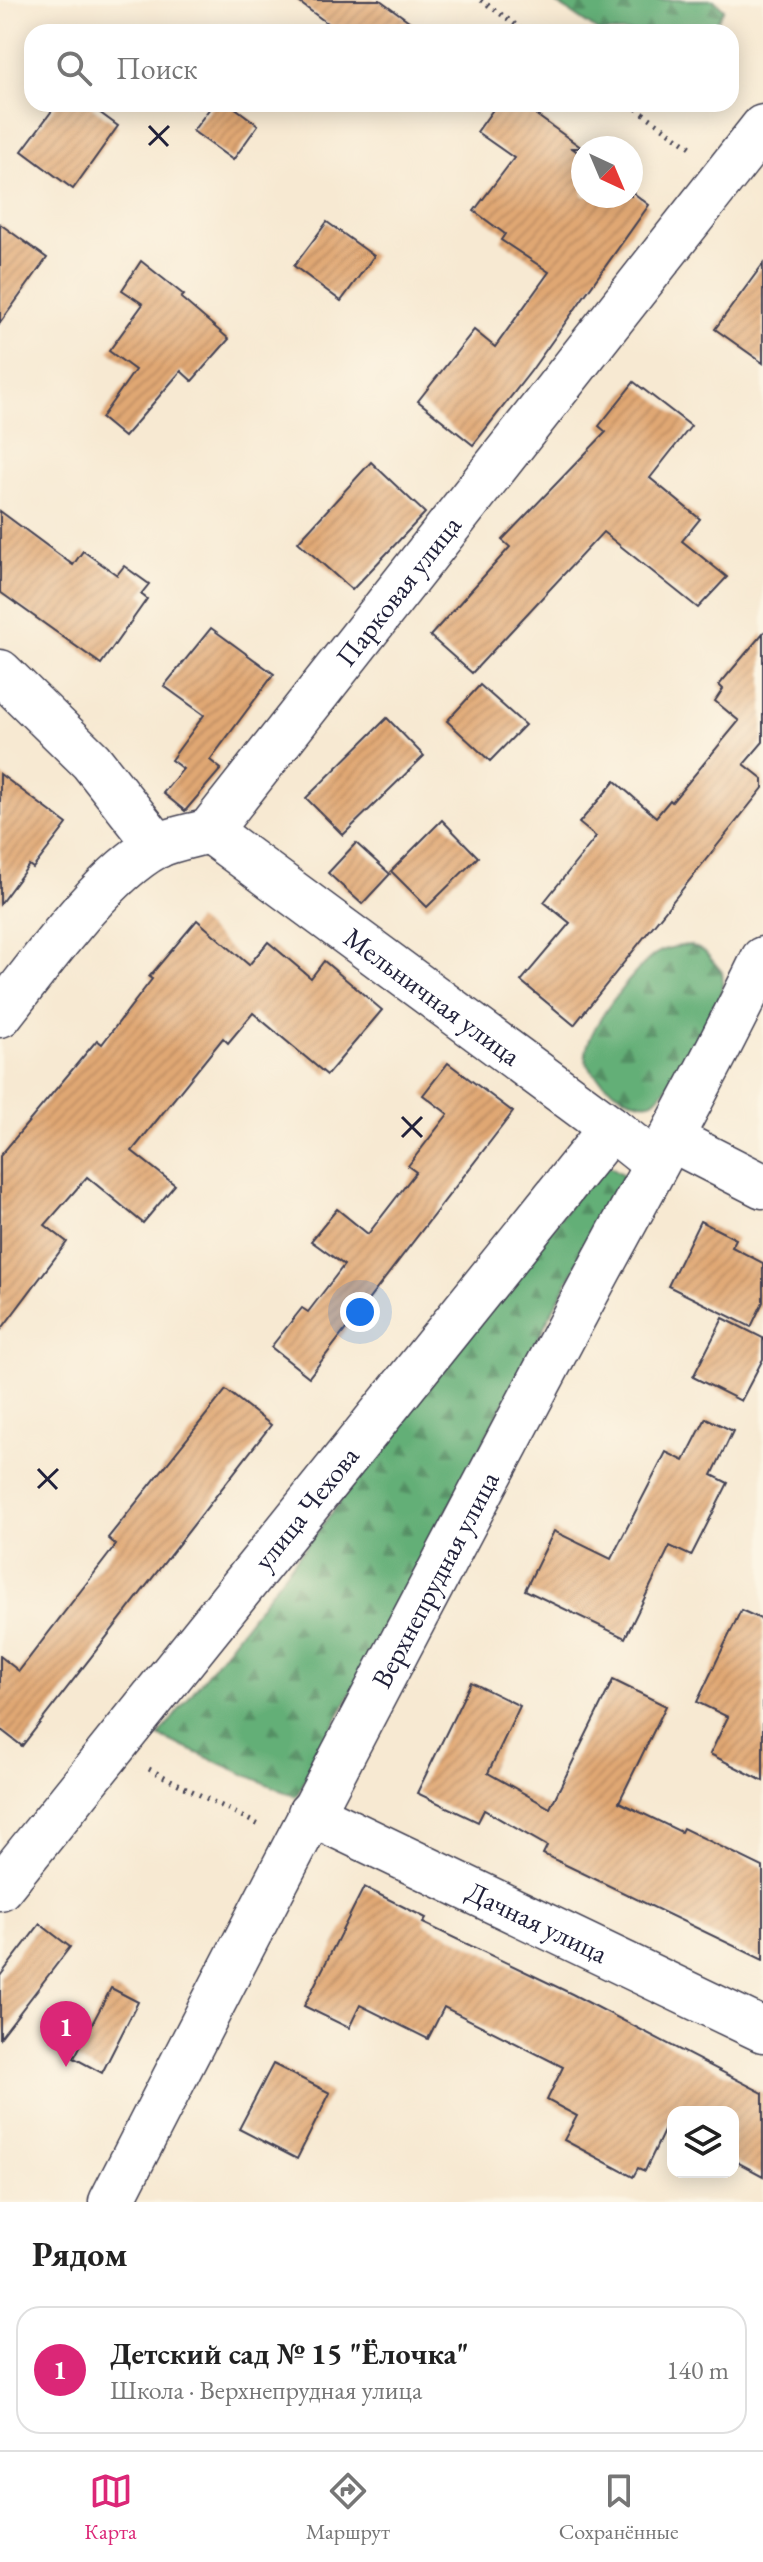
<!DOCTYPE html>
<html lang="ru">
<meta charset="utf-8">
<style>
body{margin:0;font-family:"EB Garamond",serif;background:#f2f2f2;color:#222}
.controls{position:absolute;right:24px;bottom:24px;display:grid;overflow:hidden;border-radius:16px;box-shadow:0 4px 20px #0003}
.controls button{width:72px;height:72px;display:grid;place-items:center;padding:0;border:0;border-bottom:2px solid #e0e0e0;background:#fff;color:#222;font:40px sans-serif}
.compass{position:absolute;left:571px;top:136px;width:72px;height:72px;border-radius:50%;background:#fff;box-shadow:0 4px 20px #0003;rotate:136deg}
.you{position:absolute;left:360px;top:1312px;width:28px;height:28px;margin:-20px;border:6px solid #fff;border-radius:50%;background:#1a73e8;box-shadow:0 0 0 12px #1a73e833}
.badge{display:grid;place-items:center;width:52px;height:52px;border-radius:50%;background:#db2777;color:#fff;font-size:26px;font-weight:700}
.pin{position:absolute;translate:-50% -66px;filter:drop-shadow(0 2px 4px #0008)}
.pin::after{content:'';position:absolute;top:42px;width:28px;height:24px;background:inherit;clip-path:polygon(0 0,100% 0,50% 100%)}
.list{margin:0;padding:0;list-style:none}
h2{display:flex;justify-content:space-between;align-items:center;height:104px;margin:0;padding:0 32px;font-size:34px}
h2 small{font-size:26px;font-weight:400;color:#767676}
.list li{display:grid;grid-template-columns:52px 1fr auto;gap:24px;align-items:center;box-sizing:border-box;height:128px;margin:0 16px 16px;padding:0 16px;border:2px solid #e0e0e0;border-radius:24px}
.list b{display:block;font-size:30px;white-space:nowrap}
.list p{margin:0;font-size:26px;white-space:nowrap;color:#767676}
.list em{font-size:26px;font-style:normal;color:#767676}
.icon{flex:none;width:44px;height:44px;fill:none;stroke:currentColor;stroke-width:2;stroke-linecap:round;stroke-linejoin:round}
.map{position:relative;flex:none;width:763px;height:2202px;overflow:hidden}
.search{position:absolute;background:#fff;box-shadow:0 4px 20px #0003;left:24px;right:24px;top:24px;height:88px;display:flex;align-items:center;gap:20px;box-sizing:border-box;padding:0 28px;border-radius:24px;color:#767676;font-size:30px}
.sheet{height:248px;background:#fff}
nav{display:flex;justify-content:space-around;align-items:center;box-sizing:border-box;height:112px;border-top:2px solid #e0e0e0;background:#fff;font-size:22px;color:#767676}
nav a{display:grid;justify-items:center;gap:4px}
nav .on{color:#db2777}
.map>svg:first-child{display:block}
.forest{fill:url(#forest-firs);stroke:#436859;stroke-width:2}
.building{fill:url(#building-hatch)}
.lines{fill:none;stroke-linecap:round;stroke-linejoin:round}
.minor-casing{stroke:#424052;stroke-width:47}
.tertiary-casing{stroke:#424052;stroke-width:47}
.path{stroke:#424052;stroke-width:5;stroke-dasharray:2 6;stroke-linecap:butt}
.minor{stroke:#fff;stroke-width:44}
.tertiary{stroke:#fff;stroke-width:44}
.ticks{fill:none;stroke:#22223b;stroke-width:3}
.labels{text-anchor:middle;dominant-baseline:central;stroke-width:6;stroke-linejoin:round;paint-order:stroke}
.street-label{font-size:28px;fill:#22223b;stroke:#fcf5e5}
</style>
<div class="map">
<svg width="763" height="2202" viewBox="0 0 763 2202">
<defs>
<pattern id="forest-firs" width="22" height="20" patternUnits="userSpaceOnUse" patternTransform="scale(2)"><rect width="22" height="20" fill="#64af77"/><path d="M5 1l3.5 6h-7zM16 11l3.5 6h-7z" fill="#528e63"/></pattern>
<pattern id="building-hatch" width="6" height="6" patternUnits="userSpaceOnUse" patternTransform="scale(2)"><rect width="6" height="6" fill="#e0a773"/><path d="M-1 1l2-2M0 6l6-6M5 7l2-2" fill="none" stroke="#c08f64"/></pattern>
</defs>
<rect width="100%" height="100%" fill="#fcf5e5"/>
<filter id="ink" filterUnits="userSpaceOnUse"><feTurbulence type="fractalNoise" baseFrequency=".0125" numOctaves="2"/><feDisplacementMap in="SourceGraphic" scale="16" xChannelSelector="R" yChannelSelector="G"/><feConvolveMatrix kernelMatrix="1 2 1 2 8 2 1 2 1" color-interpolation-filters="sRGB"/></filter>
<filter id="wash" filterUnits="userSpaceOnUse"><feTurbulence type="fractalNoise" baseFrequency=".006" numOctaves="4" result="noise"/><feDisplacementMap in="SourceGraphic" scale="32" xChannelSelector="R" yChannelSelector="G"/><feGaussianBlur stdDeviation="1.8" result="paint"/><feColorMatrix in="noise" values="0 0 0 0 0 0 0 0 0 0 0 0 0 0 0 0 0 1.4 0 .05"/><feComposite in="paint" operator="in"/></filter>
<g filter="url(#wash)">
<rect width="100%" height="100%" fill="#f7e9d2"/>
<g class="forest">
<path d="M 552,0 L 714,0 L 724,9 L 711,32 L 599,32 Z"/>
<path d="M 690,945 L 705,952 L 722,972 C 727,1001 703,1032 688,1055 C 679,1069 668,1089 655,1100 C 639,1112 590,1078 586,1061 C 581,1034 634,970 654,955 C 664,948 678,946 690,945 Z"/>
<path d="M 603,1162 L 624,1175 L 296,1797 L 159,1736 Z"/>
</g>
<g id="blocks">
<g class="building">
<path d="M 296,0 L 380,0 L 424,32 L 339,32 Z"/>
<path d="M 57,104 L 88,104 L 118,126 L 73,189 L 22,151 Z"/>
<path d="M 213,104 L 230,104 L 258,125 L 233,160 L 193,131 Z"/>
<path d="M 497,104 L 521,104 L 582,148 L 572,148 L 583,156 L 583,196 L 631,196 L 631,191 L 649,205 L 531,371 L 473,445 L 418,401 L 474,330 L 495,347 L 549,272 L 501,240 L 505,234 L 474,211 L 514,158 L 477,132 Z"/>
<path d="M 327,222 L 374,256 L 341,301 L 294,266 Z"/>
<path d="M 0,224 L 47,258 L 0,323 Z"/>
<path d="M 141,261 L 184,295 L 181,298 L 229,339 L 192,381 L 181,371 L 124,437 L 101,418 L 135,370 L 109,351 L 143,304 L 122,290 Z"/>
<path d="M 763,264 L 763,363 L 715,329 Z"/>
<path d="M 634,382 L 691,426 L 650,478 L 700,519 L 682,541 L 727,577 L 698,608 L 603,532 L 472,673 L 430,636 L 510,547 L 502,540 L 606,432 L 599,426 Z"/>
<path d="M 371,462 L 425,513 L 352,590 L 298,542 Z"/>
<path d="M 0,511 L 73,565 L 83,551 L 117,575 L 124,566 L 149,584 L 141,594 L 147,599 L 101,664 L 0,592 Z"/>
<path d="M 211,628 L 274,674 L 210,760 L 221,769 L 185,811 L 163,793 L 183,769 L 171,760 L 204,715 L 164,686 Z"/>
<path d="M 763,633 L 763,742 L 744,764 L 763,779 L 763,788 L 574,1025 L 521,981 L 570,923 L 544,902 L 596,837 L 579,823 L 615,781 L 656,817 L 670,800 L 672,802 L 739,721 L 715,701 L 723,689 L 719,685 Z"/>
<path d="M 480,685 L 525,725 L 490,761 L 447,721 Z"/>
<path d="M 387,718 L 424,756 L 343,835 L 306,798 Z"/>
<path d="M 0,774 L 67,824 L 33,868 L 29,865 L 0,904 Z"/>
<path d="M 442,820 L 478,857 L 427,907 L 391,871 Z"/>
<path d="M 356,843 L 390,874 L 362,904 L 328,873 Z"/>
<path d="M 197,920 L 249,965 L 268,942 L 311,978 L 324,961 L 382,1010 L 327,1075 L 253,1013 L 228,1043 L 223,1038 L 132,1151 L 175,1185 L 143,1223 L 87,1177 L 45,1225 L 67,1242 L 0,1331 L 0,1156 L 97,1040 L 102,1044 L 152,979 L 149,977 Z"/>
<path d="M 448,1063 L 513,1112 L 309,1377 L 271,1347 L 302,1308 L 308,1312 L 344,1265 L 311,1241 L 337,1209 L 368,1234 L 416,1172 L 408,1166 L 448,1114 L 423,1095 Z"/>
<path d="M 700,1221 L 736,1239 L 732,1247 L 763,1263 L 763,1302 L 751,1327 L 668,1286 Z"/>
<path d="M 723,1318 L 763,1338 L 763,1359 L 741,1401 L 693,1377 Z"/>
<path d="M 226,1390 L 271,1425 L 22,1746 L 0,1729 L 0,1656 L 19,1671 L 116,1545 L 108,1538 Z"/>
<path d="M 706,1418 L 733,1431 L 712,1475 L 728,1483 L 691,1556 L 670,1546 L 625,1638 L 525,1590 L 554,1531 L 611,1559 L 666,1452 L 684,1461 Z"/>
<path d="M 741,1610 L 763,1620 L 763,1781 L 710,1754 L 728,1717 L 697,1702 Z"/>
<path d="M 613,1680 L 666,1706 L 619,1802 L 681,1832 L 683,1828 L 763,1867 L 763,1960 L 543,1854 L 547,1846 L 484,1810 L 478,1822 L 417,1793 L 471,1682 L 520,1706 L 488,1773 L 550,1808 Z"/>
<path d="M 364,1887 L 426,1918 L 423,1923 L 572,1994 L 763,2093 L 763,2176 L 733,2160 L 733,2112 L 673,2112 L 645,2171 L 638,2168 L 633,2177 L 564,2140 L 577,2116 L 547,2100 L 563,2067 L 444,2007 L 428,2039 L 360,2005 L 349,2028 L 304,2006 Z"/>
<path d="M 40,1924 L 70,1947 L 0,2038 L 0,1976 Z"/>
<path d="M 111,1988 L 138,2002 L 102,2073 L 74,2058 Z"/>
<path d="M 273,2064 L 330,2093 L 297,2159 L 239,2129 Z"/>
</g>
</g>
</g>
<g filter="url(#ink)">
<use href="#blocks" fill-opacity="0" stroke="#424052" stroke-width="2"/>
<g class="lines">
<g class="minor-casing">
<g id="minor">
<path d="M 0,672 L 91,761 L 158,846"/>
<path id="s1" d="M 209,831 L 611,1128 L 656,1164"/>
<path id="s2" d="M 0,1015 C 39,966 101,877 155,847 C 171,839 192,836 209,831 L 763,127"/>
<path d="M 673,1140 L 763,1186"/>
<path id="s3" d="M 310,1813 L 763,2030"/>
<path id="s4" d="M 0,1888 L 611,1128"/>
</g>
</g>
<g class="tertiary-casing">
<g id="tertiary">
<path id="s5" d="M 111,2202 C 255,1919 403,1639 552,1358 C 622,1225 697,1095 763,959"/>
</g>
</g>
<g class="path">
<path d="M 481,0 L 526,32"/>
<path d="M 630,104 L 695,150"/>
<path d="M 149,1769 L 261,1826"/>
</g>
<use href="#minor" class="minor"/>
<use href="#tertiary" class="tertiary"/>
</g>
</g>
<path class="ticks" d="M 149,126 L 168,146M 149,145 L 169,126M 402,1117 L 422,1137M 402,1137 L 422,1117M 38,1469 L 57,1489M 38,1488 L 58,1469"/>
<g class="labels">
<g class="street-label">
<text stroke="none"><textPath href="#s2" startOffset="592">Парковая улица</textPath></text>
<text stroke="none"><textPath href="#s1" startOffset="278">Мельничная улица</textPath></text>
<text stroke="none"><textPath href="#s4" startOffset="488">улица Чехова</textPath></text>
<text stroke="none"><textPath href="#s5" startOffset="702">Верхнепрудная улица</textPath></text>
<text stroke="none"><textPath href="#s3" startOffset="252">Дачная улица</textPath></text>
</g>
</g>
</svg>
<div class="controls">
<button><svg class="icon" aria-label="layers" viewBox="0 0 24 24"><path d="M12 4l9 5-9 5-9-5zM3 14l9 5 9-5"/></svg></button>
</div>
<svg class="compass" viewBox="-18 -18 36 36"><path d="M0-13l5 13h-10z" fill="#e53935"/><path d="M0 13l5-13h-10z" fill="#767676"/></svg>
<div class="you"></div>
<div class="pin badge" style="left:66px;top:2067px">1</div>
<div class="search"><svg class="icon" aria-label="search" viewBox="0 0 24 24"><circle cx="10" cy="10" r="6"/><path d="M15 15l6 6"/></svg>Поиск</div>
</div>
<section class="sheet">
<h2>Рядом<small></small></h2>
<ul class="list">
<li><span class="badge">1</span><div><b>Детский сад № 15 &quot;Ёлочка&quot;</b><p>Школа · Верхнепрудная улица</p></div><em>140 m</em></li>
</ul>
</section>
<nav>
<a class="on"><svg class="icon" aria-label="map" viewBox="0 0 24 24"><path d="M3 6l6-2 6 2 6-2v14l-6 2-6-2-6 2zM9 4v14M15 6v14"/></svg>Карта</a>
<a><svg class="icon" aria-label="directions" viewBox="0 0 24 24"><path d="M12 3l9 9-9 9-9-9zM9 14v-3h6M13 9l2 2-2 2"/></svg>Маршрут</a>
<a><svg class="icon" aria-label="saved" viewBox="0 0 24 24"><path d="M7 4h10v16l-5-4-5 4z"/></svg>Сохранённые</a>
</nav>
